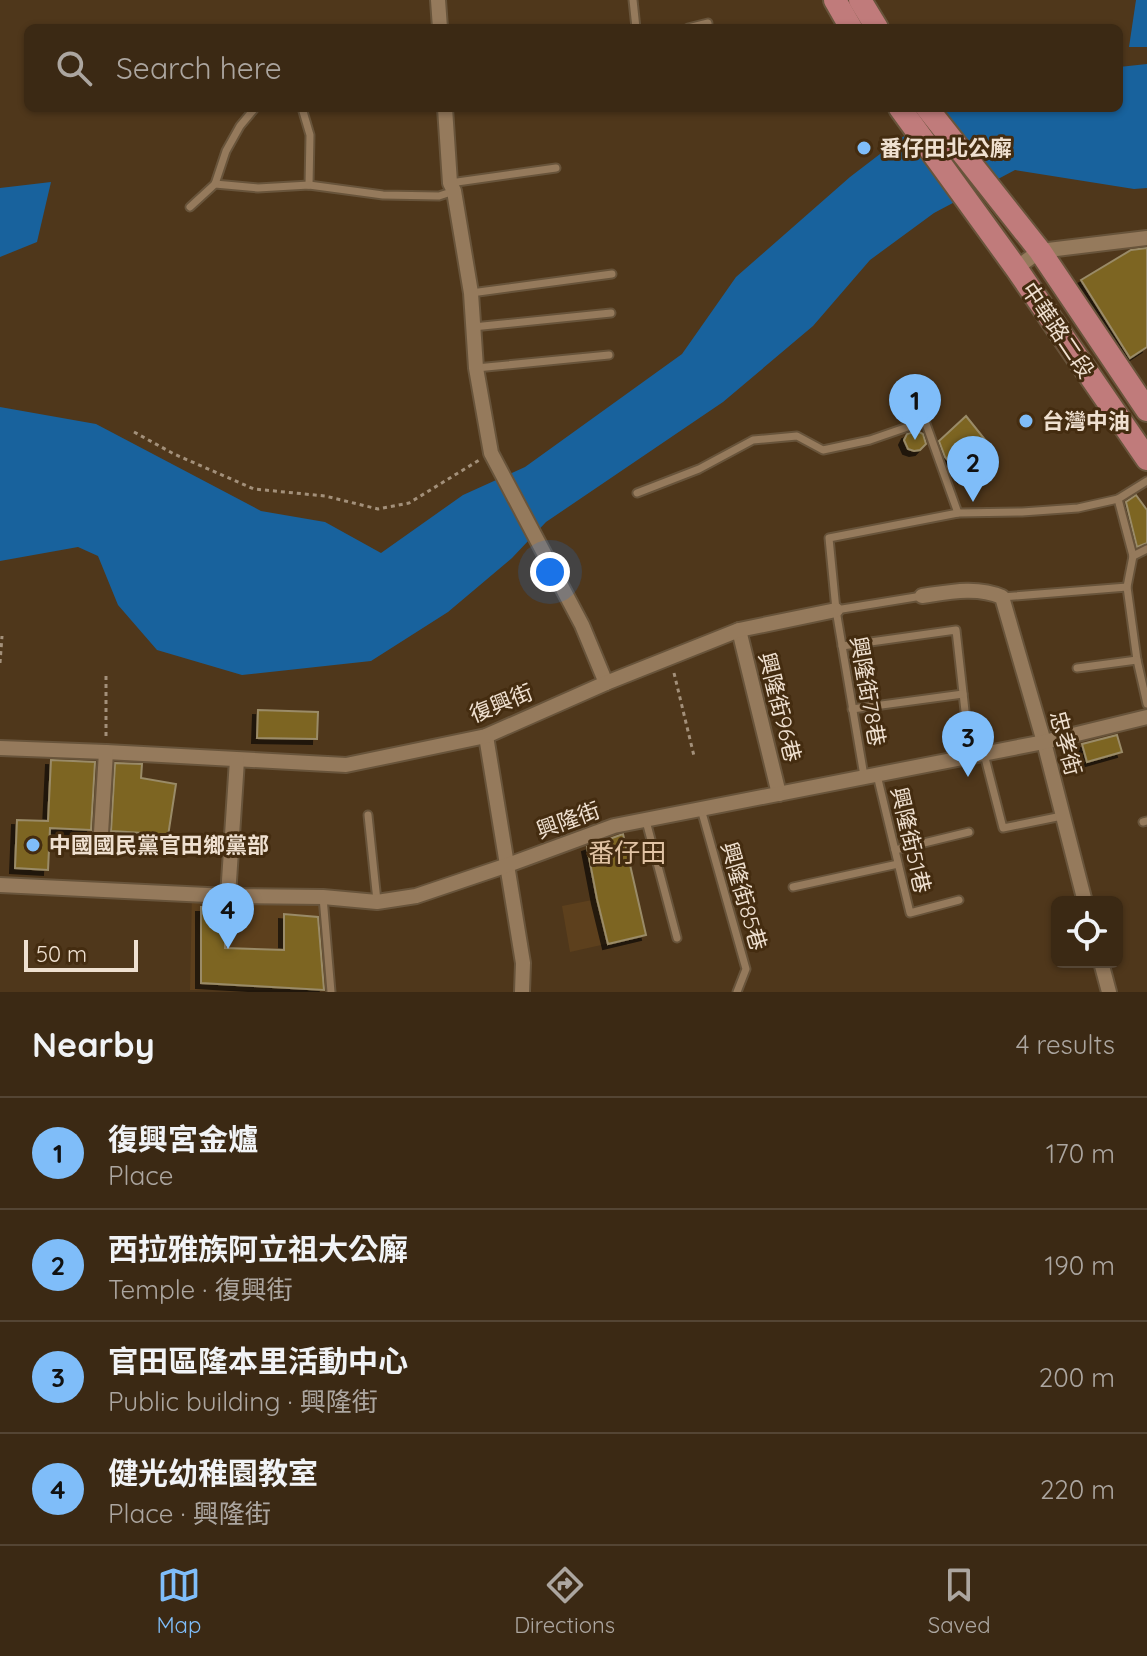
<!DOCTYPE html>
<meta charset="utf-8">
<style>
body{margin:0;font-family:Quicksand,"Noto Sans TC",sans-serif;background:#463522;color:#f1f3f6}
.controls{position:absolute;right:24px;bottom:24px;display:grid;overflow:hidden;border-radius:12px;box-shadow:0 2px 6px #0004}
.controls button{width:72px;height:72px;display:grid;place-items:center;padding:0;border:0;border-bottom:2px solid #544534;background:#3b2914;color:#f1f3f6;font:40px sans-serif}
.scale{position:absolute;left:24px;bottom:20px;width:114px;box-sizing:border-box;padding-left:8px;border:4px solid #efe0d0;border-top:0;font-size:22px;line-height:28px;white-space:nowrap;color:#efe0d0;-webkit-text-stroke:6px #442c10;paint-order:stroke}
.you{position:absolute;left:550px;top:572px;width:28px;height:28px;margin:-20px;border:6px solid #fff;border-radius:50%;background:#1a73e8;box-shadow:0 0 0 12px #1a73e833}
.badge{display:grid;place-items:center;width:52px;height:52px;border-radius:50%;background:#7fbdf9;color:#111;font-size:26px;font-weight:700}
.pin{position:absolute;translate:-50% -66px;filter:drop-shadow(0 2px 4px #0008)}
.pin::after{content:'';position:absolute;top:42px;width:28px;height:24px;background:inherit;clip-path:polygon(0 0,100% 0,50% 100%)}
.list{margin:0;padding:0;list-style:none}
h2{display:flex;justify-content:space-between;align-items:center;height:104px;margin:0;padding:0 32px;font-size:34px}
h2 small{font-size:26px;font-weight:400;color:#aca6a0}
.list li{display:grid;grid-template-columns:52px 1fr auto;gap:24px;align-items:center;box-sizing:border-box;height:112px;padding:0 32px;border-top:2px solid #544534}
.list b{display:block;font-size:30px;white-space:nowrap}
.list p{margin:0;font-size:26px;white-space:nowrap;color:#aca6a0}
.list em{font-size:26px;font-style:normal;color:#aca6a0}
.icon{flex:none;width:44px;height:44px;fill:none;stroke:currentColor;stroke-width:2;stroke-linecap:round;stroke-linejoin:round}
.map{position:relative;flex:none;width:1147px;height:992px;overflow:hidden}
.search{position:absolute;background:#3b2914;box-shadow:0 2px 6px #0004;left:24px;right:24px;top:24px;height:88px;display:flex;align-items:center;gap:20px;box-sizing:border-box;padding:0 28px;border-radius:12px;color:#aca6a0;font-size:30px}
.sheet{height:552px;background:#3b2914}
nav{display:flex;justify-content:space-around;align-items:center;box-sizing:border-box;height:112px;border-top:2px solid #544534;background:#3b2914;font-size:22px;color:#aca6a0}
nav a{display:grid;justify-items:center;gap:4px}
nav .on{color:#7fbdf9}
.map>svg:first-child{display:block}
.built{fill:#5d401d}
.water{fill:#18629d}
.building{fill:#7d6523;stroke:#9a8b67;stroke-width:2;filter:url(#shadow)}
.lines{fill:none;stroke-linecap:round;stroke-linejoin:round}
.service-casing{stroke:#68543b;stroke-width:11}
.minor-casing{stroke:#68543b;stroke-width:18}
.primary-casing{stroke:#68543b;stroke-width:26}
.path{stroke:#a3907a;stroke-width:3;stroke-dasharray:4 4;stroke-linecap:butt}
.service{stroke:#957a5c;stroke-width:7}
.minor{stroke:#957a5c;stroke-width:14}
.primary{stroke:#c07b7b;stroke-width:22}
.poi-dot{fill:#7fbdf9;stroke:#442c10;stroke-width:3}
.labels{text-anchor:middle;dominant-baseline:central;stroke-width:6;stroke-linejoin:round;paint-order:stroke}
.poi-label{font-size:22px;font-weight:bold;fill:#efe0d0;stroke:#442c10;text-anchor:start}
.street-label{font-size:22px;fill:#efe0d0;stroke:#442c10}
.quarter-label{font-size:26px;fill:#e1c3a4;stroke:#442c10}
</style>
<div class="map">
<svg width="1147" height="992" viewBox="0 0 1147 992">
<defs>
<filter id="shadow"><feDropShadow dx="-5" dy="5" stdDeviation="0" flood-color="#0009"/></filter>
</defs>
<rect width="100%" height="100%" fill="#4f371b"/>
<g class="built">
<path d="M 623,833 L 646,935 L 570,952 L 562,906 L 597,899 L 586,842 Z"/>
<path d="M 192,894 L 323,897 L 331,990 L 190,990 Z"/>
</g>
<g class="water">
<path d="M 1136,0 L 1147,0 L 1147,47 L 1129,47 Z"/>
<path d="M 1147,64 L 1147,188 L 1134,189 L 1015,170 L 934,213 L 870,260 L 813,326 L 723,402 L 546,522 L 512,558 L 448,612 L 371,661 L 242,675 L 157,650 L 118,605 L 98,556 L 78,547 L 0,561 L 0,407 L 96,424 L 261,511 L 325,522 L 381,553 L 463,495 L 525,467 L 682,354 L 736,277 L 850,177 L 897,141 L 946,108 L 1119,108 L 1119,67 Z"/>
<path d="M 51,182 L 37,242 L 0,257 L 0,188 Z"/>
</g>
<g class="building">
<path d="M 1147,248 L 1147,347 L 1130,358 L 1081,280 L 1131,250 Z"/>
<path d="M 966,416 L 995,452 L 963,478 L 945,457 L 939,441 Z"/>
<path d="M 917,431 L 923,434 L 926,444 L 920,450 L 914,451 L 908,449 L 904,440 L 907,434 Z"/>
<path d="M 1136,495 L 1147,510 L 1147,543 L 1137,547 L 1126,502 Z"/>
<path d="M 258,710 L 318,712 L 317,739 L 257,738 Z"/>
<path d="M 1117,735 L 1122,752 L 1087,762 L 1082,744 Z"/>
<path d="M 51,760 L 95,762 L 91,830 L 50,828 L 48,870 L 15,868 L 17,820 L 48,821 Z"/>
<path d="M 115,763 L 142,764 L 141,778 L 176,784 L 168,836 L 143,833 L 111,831 Z"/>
<path d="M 623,834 L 646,935 L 608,944 L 597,899 L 587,847 Z"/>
<path d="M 201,907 L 225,907 L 225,948 L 284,950 L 284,914 L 318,917 L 324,990 L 201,983 Z"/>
</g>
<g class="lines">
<g class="service-casing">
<g id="service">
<path d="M 633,0 L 636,28"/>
<path d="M 688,28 L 708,23"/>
<path d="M 302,108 L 310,135 L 309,185"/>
<path d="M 450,183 L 556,168"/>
<path d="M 215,184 L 258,188 L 309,185 L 383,195 L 439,196 L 454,191"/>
<path d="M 190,207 L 215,184 L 226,151 L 240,126 L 255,108"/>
<path d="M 471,293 L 612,274"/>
<path d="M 473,327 L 611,313"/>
<path d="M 476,368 L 609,355"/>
<path d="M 1147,481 L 1118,499 L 1133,556 L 1127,587 L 1137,660 L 1147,704"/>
<path d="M 637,493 L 699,469 L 753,440 L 797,436 L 823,450 L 870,440 L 925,421 L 958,513"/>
<path d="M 1133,556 L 1147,549"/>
<path d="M 1002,597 L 1127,587"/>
<path d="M 836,610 L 922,596"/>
<path d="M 842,646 L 956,630 L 970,756"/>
<path d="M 1077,668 L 1137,660"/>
<path d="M 852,709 L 963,694"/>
<path d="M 984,754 L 1003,828 L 1062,816"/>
<path d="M 877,775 L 910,913 L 959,900"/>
<path d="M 864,776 L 836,610 L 829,538 L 958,513 L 1022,512 L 1078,508 L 1118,499"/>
<path d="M 701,809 L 746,969 L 737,992"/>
<path d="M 368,815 L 377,901"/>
<path d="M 646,821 L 677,938"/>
<path d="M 1143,822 L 1147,821"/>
<path d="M 895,850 L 969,832"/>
<path d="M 793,887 L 898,864"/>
<path d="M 323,897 L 331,992"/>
</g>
</g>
<g class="minor-casing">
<g id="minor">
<path d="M 438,0 L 440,28"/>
<path d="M 445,108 L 450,183 L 454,191 L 471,293 L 476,368 L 491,453 L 582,625 L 606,683"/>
<path d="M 1016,268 L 1040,251 L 1147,238"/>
<path d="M 922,596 C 949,592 977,586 1002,597 L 1044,742 L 1085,902"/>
<path d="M 739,630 L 779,794"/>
<path d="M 486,736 L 523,963 L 522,992"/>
<path d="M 0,748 L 106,752 L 346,765 L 486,736 L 606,683 L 739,630 L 836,610"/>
<path d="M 101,833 L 106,752"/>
<path d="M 0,885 L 228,896 L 323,897 L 377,902 L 416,896 L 508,865 L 614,826 L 1044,742 L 1147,717"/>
<path d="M 228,896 L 237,760"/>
<path d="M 1101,962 L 1109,992"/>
</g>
</g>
<g class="primary-casing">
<g id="primary">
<path d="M 835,0 L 851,28"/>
<path d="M 860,0 L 877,28"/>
<path d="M 900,108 L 1016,268 L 1147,459"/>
<path d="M 927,108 L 1040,251 L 1147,410"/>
</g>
</g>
<g class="path">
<path d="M 134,432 L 174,454 L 254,489 L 325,496 L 378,509 L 409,503 L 481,459"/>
<path d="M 0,663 L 2,636"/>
<path d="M 674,673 L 694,756"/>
<path d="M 106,676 L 106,736"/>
</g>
<use href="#service" class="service"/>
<use href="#minor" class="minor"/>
<use href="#primary" class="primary"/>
</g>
<g class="poi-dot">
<circle cx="864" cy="148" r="8"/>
<circle cx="1026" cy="421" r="8"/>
<circle cx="33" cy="845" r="8"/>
</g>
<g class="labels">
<g class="poi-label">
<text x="880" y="148">番仔田北公廨</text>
<text x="1042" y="421">台灣中油</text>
<text x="49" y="845">中國國民黨官田鄉黨部</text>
</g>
<g class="street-label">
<text transform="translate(1058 330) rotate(56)">中華路二段</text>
<text transform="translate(868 691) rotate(80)">興隆街78巷</text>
<text transform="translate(501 703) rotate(-22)">復興街</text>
<text transform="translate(780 707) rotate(76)">興隆街96巷</text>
<text transform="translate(1066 743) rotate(75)">忠孝街</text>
<text transform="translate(568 820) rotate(-20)">興隆街</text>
<text transform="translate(911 840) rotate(77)">興隆街51巷</text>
<text transform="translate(744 896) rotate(74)">興隆街85巷</text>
</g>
<g class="quarter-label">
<text x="627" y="852">番仔田</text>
</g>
</g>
</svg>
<div class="controls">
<button><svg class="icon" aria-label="locate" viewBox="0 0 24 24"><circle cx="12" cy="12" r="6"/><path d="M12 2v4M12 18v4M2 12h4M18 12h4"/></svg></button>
</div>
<div class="scale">50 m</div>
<div class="you"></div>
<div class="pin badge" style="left:915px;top:440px">1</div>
<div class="pin badge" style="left:973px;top:502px">2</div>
<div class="pin badge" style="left:968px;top:777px">3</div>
<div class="pin badge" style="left:228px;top:949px">4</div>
<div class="search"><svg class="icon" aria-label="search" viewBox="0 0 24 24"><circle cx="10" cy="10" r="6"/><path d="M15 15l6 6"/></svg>Search here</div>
</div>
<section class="sheet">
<h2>Nearby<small>4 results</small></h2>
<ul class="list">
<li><span class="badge">1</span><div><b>復興宮金爐</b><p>Place</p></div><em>170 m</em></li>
<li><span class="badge">2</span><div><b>西拉雅族阿立祖大公廨</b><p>Temple · 復興街</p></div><em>190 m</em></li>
<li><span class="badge">3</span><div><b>官田區隆本里活動中心</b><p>Public building · 興隆街</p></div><em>200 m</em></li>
<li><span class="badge">4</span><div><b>健光幼稚園教室</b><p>Place · 興隆街</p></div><em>220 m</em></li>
</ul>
</section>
<nav>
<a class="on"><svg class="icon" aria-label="map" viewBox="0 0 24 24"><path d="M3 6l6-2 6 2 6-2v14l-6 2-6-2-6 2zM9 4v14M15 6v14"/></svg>Map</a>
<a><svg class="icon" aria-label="directions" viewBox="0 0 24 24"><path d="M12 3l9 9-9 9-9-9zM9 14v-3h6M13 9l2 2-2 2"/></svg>Directions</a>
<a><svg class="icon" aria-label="saved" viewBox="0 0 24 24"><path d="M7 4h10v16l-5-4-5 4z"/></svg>Saved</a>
</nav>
